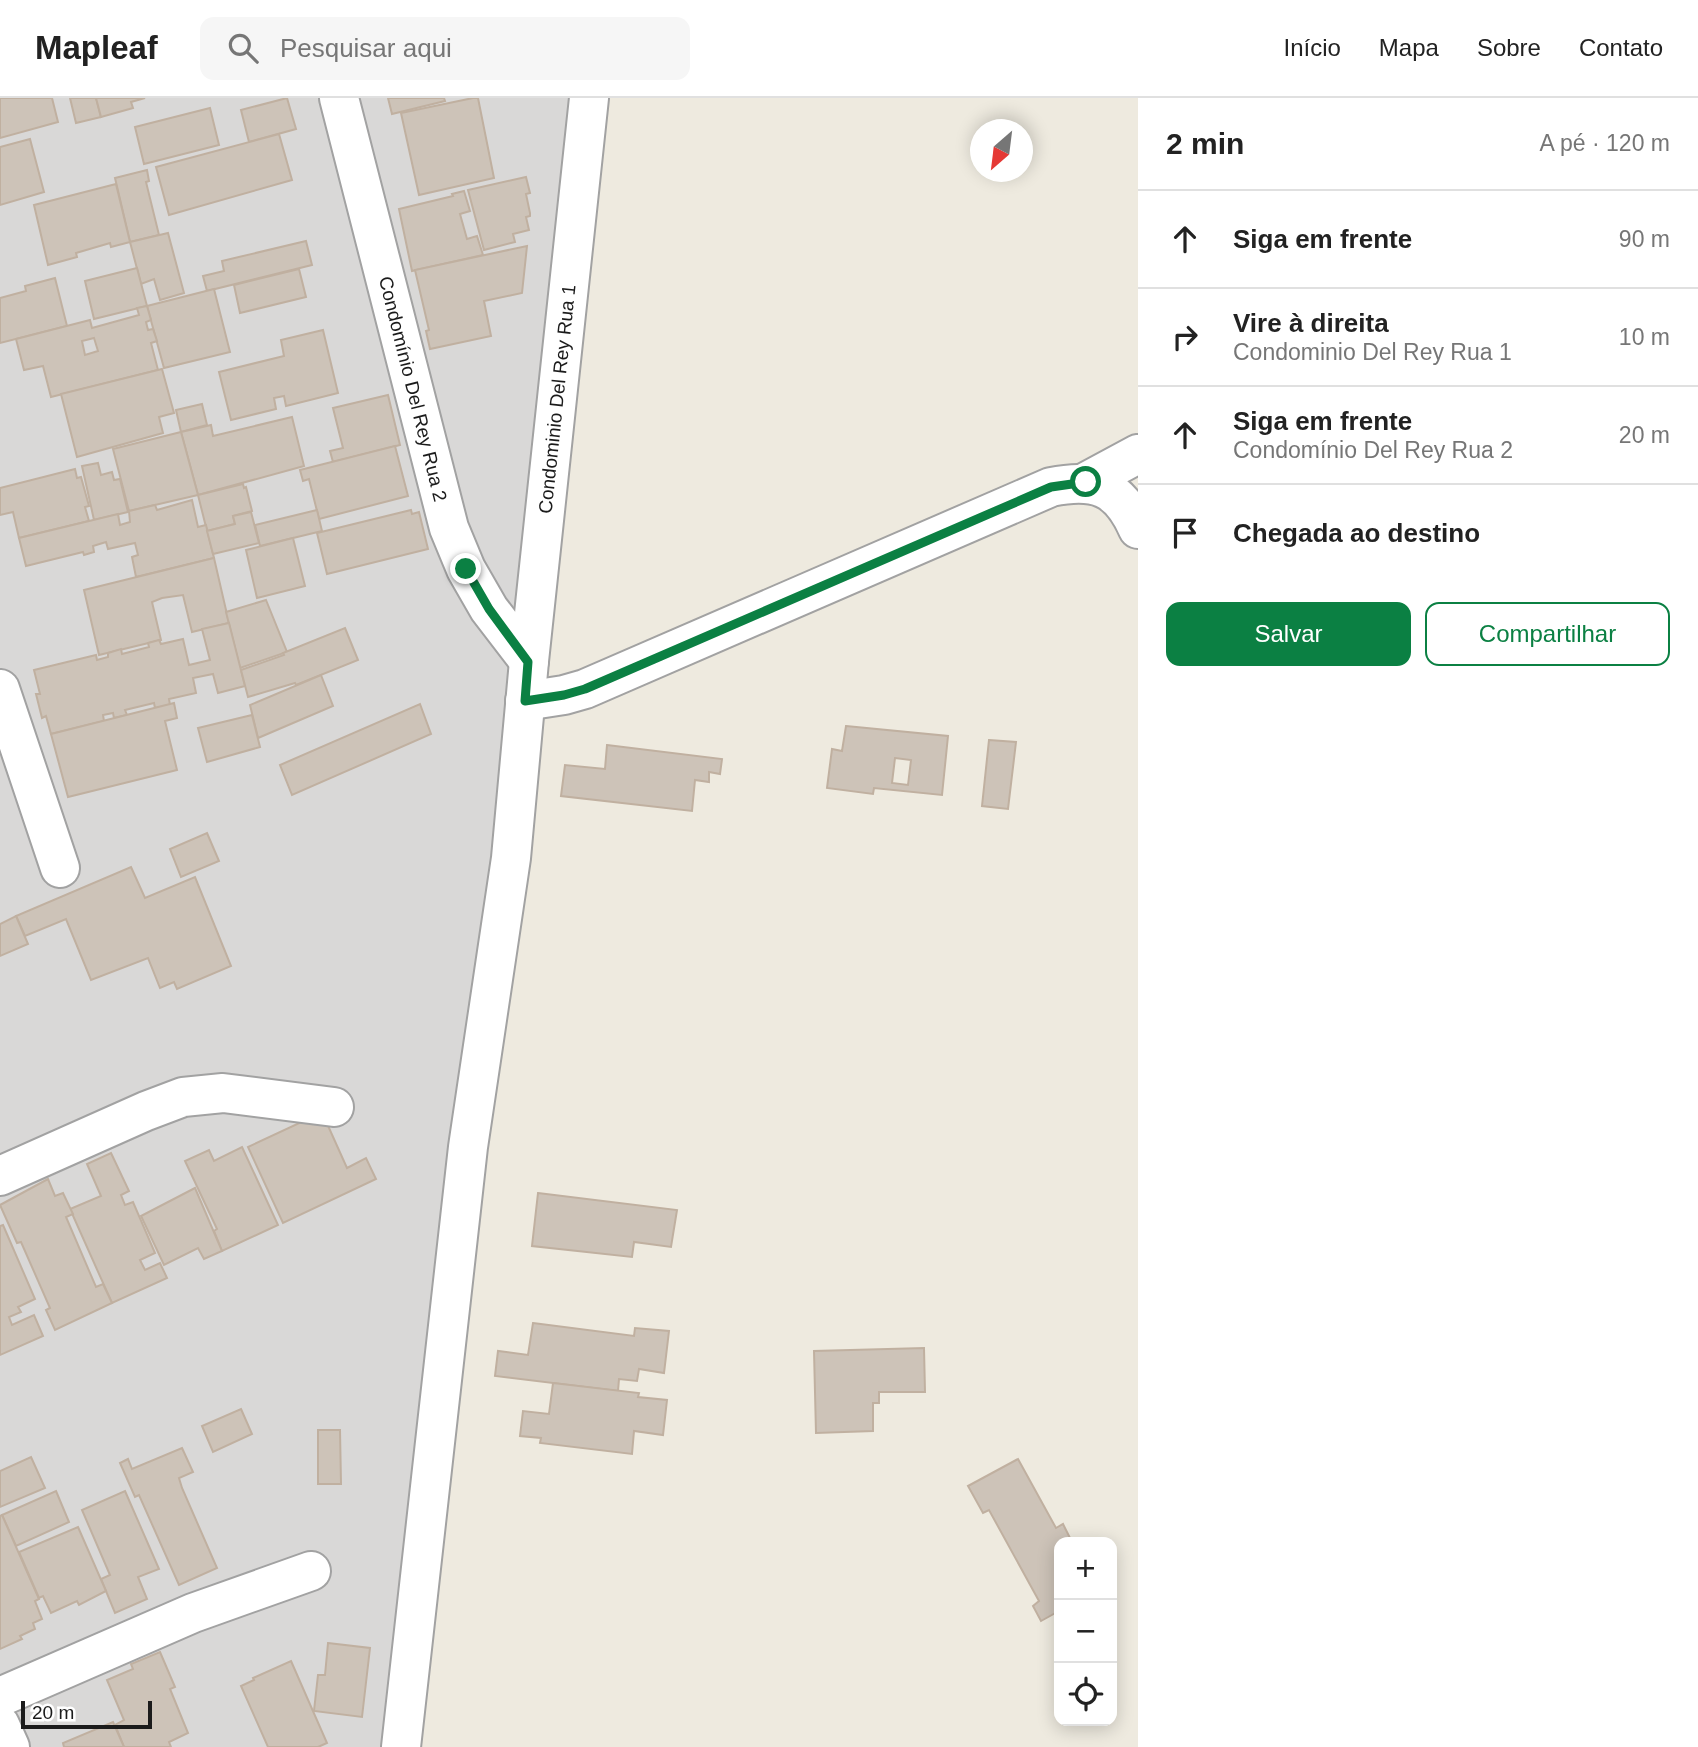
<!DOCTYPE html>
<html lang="pt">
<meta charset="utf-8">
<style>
body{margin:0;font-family:Arial,sans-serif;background:#f6f6f6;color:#222}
.controls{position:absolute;right:21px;bottom:21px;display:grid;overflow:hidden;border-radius:14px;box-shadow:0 4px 18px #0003}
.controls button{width:63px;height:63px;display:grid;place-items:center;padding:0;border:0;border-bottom:2px solid #e0e0e0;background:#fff;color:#222;font:35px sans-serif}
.compass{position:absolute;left:970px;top:21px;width:63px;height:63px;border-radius:50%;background:#fff;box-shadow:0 4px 18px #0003;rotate:208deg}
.scale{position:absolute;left:21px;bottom:18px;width:131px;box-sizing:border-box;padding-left:7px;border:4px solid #1b1b1b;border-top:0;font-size:19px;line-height:24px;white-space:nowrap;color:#1b1b1b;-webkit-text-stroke:5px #fff;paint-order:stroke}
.stop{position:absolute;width:21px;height:21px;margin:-16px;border:5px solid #0b8043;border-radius:50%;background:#fff}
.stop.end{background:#0b8043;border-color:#fff;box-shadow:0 2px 7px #0008}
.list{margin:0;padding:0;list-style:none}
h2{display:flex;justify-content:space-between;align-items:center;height:91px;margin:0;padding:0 28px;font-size:30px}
h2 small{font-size:23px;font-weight:400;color:#767676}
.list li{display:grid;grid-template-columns:46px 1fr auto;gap:21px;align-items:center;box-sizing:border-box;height:98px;padding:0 28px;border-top:2px solid #e0e0e0}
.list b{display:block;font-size:26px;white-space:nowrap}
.list p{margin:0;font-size:23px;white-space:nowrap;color:#767676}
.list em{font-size:23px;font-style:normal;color:#767676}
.actions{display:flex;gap:14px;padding:21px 28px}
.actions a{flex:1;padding:16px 0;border:2px solid #0b8043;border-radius:14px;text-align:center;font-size:24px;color:#0b8043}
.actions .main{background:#0b8043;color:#fff}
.icon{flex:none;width:38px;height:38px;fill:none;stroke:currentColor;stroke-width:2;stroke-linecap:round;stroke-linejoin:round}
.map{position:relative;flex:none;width:1138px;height:1649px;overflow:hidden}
header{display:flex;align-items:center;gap:42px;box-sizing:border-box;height:98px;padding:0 35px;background:#fff;border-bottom:2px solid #e0e0e0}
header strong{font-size:33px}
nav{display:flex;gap:38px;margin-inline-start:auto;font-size:24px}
.search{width:490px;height:63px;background:#f6f6f6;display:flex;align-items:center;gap:18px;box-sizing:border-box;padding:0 24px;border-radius:14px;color:#767676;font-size:26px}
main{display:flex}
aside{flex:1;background:#fff}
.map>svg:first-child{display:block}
.residential{fill:#d9d8d7}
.building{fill:#cdc3b8;stroke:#c0b0a0;stroke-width:2;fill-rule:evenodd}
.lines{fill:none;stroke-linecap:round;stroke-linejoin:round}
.minor-casing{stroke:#a2a2a2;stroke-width:42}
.minor{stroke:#fff;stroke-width:38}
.route{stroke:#0b8043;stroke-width:9}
.labels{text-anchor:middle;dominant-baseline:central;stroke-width:6;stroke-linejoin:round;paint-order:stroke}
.street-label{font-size:19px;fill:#1b1b1b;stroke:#fff}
</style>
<header>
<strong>Mapleaf</strong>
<div class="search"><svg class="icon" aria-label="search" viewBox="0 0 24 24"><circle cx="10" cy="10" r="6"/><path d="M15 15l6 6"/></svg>Pesquisar aqui</div>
<nav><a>Início</a><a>Mapa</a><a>Sobre</a><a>Contato</a></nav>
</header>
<main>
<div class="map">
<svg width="1138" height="1649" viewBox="0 0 1138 1649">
<rect width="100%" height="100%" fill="#eeeadf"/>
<path class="residential" d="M 0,0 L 589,0 L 401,1649 L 0,1649 Z"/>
<g class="building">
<path d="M 0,0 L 52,0 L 58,24 L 0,40 Z"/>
<path d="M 70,0 L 96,0 L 101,19 L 76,25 Z"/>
<path d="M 96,0 L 145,0 L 131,4 L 133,10 L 101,19 Z"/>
<path d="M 287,0 L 296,31 L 249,44 L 241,12 Z"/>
<path d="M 388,0 L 444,0 L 445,3 L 392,16 Z"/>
<path d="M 473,0 L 478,0 L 494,80 L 419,97 L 401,15 Z"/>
<path d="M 210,10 L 219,47 L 144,66 L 135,29 Z"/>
<path d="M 279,36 L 292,82 L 169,117 L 156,69 Z"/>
<path d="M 30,41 L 44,94 L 0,107 L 0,49 Z"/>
<path d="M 147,72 L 149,83 L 146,84 L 159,137 L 130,144 L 115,80 Z"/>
<path d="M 526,79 L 530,95 L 526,96 L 530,115 L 530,118 L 526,119 L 529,132 L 513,136 L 515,144 L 484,152 L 468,92 Z"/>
<path d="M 116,86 L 130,144 L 111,149 L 110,145 L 76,155 L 77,159 L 48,167 L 34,107 Z"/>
<path d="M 464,93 L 470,113 L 460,116 L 467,141 L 477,138 L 483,157 L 412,173 L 399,111 L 453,98 L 452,96 Z"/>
<path d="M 168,135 L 184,195 L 160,202 L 154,181 L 141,186 L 130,144 Z"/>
<path d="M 306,143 L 312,167 L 207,193 L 203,178 L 224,173 L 222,163 Z"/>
<path d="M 527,148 L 522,195 L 484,203 L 491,238 L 430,251 L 426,233 L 429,232 L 415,172 Z"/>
<path d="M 137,170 L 147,208 L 94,221 L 85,183 Z"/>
<path d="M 299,171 L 306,199 L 240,215 L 234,187 Z"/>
<path d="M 55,180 L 67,228 L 0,245 L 0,200 L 26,193 L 25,188 Z"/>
<path d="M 214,191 L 230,254 L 164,270 L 147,208 Z"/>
<path d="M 147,208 L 151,222 L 146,224 L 148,232 L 153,231 L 157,243 L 151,245 L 158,272 L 51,299 L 43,268 L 24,272 L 16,241 L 90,222 L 92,230 L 139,217 L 137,210 ZM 94,240 L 98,253 L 85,257 L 82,243 Z"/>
<path d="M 323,232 L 338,295 L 286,308 L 284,298 L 274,300 L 276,311 L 231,322 L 219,274 L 284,258 L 281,242 Z"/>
<path d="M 162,271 L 174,315 L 159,319 L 163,335 L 77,359 L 61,296 Z"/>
<path d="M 388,297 L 400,347 L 333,364 L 330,353 L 343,350 L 333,310 Z"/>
<path d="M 202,306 L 207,327 L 181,334 L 176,312 Z"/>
<path d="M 292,319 L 304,368 L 198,397 L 181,334 L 211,327 L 213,338 Z"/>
<path d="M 181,334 L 198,397 L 129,413 L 113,351 Z"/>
<path d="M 395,348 L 408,398 L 319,421 L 309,381 L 303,383 L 300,372 Z"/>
<path d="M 98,365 L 101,377 L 112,374 L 114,382 L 120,381 L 128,414 L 94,422 L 82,368 Z"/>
<path d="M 75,371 L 77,380 L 81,379 L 89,408 L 85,409 L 89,423 L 19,440 L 13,414 L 0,417 L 0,390 Z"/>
<path d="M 243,386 L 244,390 L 246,389 L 252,413 L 233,418 L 235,426 L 207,433 L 198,397 Z"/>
<path d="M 192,402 L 198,429 L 206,427 L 214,460 L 136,479 L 132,459 L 138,457 L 135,445 L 108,451 L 106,444 L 93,448 L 94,454 L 84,457 L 83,454 L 26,468 L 19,440 L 118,416 L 120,427 L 130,424 L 129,413 L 155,407 L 157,412 Z"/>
<path d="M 317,412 L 322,433 L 260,448 L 255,427 Z"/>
<path d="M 411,412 L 412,416 L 419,414 L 428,451 L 327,476 L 317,435 Z"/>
<path d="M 251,414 L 259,445 L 213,456 L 207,433 L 235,426 L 233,418 Z"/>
<path d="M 293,440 L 305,488 L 257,500 L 246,452 Z"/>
<path d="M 214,460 L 229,525 L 192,534 L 183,497 L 162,500 L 152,504 L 161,542 L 99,557 L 84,492 Z"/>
<path d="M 266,502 L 287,554 L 240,570 L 226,514 Z"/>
<path d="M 229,525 L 245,588 L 218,595 L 213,576 L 193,580 L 196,595 L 169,601 L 170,607 L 155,610 L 154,605 L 125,612 L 127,617 L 114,620 L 113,615 L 103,617 L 104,623 L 51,636 L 46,618 L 42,620 L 36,596 L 40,596 L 34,572 L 96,557 L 97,562 L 108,559 L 108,555 L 121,551 L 122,556 L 149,549 L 148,545 L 159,542 L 161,546 L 183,541 L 189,567 L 210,562 L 202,531 Z"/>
<path d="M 345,530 L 358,562 L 296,587 L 295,585 L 248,599 L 241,572 L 284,557 L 283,555 Z"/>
<path d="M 321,577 L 333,608 L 258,640 L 250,607 Z"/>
<path d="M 174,605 L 177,620 L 165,623 L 177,672 L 68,699 L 51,636 Z"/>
<path d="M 420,606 L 431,636 L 292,697 L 280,667 Z"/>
<path d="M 252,617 L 260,649 L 207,664 L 198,630 Z"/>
<path d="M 846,628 L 948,638 L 942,697 L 874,690 L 873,696 L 827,690 L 832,651 L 842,653 ZM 895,660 L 911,662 L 908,687 L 892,685 Z"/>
<path d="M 989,642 L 1016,644 L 1008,711 L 982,708 Z"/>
<path d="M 607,647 L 722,661 L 720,676 L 709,674 L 709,684 L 695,682 L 692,713 L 561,698 L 565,667 L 605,671 Z"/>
<path d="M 207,735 L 219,763 L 181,779 L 170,751 Z"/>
<path d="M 131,769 L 145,800 L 195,779 L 231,868 L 177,891 L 174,884 L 160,890 L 148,860 L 91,882 L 66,821 L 25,838 L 16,818 Z"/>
<path d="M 16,818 L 28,846 L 0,858 L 0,826 Z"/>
<path d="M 310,1020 L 325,1021 L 347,1070 L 366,1060 L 376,1081 L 283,1125 L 248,1049 Z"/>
<path d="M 242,1049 L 278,1127 L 222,1153 L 214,1133 L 217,1131 L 185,1063 L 209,1052 L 214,1063 Z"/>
<path d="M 111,1055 L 129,1093 L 121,1097 L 125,1107 L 133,1104 L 155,1155 L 140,1162 L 145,1172 L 160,1165 L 167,1180 L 112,1205 L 70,1111 L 101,1098 L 87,1066 Z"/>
<path d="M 48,1081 L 55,1098 L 63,1095 L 73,1116 L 66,1119 L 96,1189 L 103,1186 L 112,1205 L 55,1232 L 46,1212 L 50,1210 L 21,1144 L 17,1145 L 0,1107 Z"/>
<path d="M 195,1090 L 222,1153 L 204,1161 L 198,1150 L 164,1167 L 141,1118 Z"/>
<path d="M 538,1095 L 677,1112 L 671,1149 L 634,1144 L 632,1159 L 532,1148 Z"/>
<path d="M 3,1127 L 35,1201 L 18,1209 L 21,1214 L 9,1219 L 12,1227 L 34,1217 L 43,1238 L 0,1257 L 0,1128 Z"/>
<path d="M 533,1225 L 634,1238 L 635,1230 L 669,1233 L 664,1275 L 639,1271 L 637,1283 L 619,1281 L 618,1293 L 495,1278 L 498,1253 L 528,1257 Z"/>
<path d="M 924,1250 L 925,1294 L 879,1294 L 879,1305 L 873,1305 L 873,1333 L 816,1335 L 814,1253 Z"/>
<path d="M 553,1285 L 639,1295 L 638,1299 L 667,1302 L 663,1337 L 634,1333 L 632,1356 L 540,1345 L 541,1340 L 520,1338 L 523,1313 L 549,1316 Z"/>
<path d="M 241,1311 L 252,1336 L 213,1354 L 202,1328 Z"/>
<path d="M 318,1332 L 340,1332 L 341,1386 L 318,1386 Z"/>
<path d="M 182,1350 L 193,1374 L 179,1380 L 182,1390 L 217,1470 L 179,1487 L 139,1397 L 135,1399 L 120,1365 L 128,1361 L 132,1371 Z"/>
<path d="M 31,1359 L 45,1390 L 0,1409 L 0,1373 Z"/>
<path d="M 1018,1361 L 1056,1430 L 1063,1426 L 1072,1444 L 1059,1444 L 1059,1513 L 1041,1523 L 1033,1508 L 1039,1503 L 989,1412 L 983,1415 L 968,1388 Z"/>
<path d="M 56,1393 L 69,1424 L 16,1448 L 2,1417 Z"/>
<path d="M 125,1393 L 159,1471 L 138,1479 L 147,1501 L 115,1515 L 101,1481 L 110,1477 L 82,1412 Z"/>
<path d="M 2,1417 L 39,1501 L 35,1503 L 42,1521 L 33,1525 L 35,1531 L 20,1538 L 22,1541 L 0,1551 L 0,1418 Z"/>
<path d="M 78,1429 L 106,1493 L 79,1507 L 77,1503 L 51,1515 L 43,1498 L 39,1500 L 19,1454 Z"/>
<path d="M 328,1545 L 370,1550 L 362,1619 L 314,1613 L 318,1577 L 325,1577 Z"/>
<path d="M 160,1554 L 175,1589 L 170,1591 L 188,1635 L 169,1644 L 171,1649 L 124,1649 L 115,1627 L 124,1622 L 107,1582 L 133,1571 L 131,1566 Z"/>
<path d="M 291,1563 L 327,1645 L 318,1649 L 268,1649 L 241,1588 L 254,1582 L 253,1580 Z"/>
<path d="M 113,1624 L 124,1649 L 64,1649 L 63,1645 Z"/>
</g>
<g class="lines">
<g class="minor-casing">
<g id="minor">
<path d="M 339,0 L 449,430 L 466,471 L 489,511 L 529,563"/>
<path d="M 1086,384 L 1138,356"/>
<path d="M 0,591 L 60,770"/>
<path d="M 525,603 L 564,597 L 585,591 L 1051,389 C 1095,380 1119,388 1138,431"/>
<path d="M 0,1078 L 146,1013 L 183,999 L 223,995 L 334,1009"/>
<path d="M 0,1599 L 193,1515 L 311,1473"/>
<path d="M 0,1627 L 10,1649"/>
<path d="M 401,1649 L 468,1049 L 511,760 L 529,563 L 589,0"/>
</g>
</g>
<use href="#minor" class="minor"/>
</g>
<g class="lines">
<path class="route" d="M 466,471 L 489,511 L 528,564 L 525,603 L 564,597 L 585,591 L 1051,389 L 1086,384"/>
</g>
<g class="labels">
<g class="street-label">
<text transform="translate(413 291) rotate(76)">Condomínio Del Rey Rua 2</text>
<text transform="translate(557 301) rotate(-84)">Condominio Del Rey Rua 1</text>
</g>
</g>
</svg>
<div class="controls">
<button>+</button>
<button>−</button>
<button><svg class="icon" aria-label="locate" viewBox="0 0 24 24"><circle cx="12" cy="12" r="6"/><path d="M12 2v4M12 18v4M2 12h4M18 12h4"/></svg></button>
</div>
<svg class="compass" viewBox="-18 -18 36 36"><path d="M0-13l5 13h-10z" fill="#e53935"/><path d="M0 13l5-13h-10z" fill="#767676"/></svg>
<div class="scale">20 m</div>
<div class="stop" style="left:1086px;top:384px"></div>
<div class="stop end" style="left:466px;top:471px"></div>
</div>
<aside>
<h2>2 min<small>A pé · 120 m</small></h2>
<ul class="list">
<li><svg class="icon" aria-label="ahead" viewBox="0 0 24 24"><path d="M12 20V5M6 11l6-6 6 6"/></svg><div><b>Siga em frente</b></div><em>90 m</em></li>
<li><svg class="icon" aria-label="right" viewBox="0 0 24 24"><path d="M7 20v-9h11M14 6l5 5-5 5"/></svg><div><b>Vire à direita</b><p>Condominio Del Rey Rua 1</p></div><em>10 m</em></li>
<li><svg class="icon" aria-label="ahead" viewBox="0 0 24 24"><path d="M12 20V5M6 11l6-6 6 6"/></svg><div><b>Siga em frente</b><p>Condomínio Del Rey Rua 2</p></div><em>20 m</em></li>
<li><svg class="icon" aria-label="arrive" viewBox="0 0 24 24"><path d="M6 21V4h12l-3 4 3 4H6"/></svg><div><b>Chegada ao destino</b></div></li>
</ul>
<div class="actions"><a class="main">Salvar</a><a>Compartilhar</a></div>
</aside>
</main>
